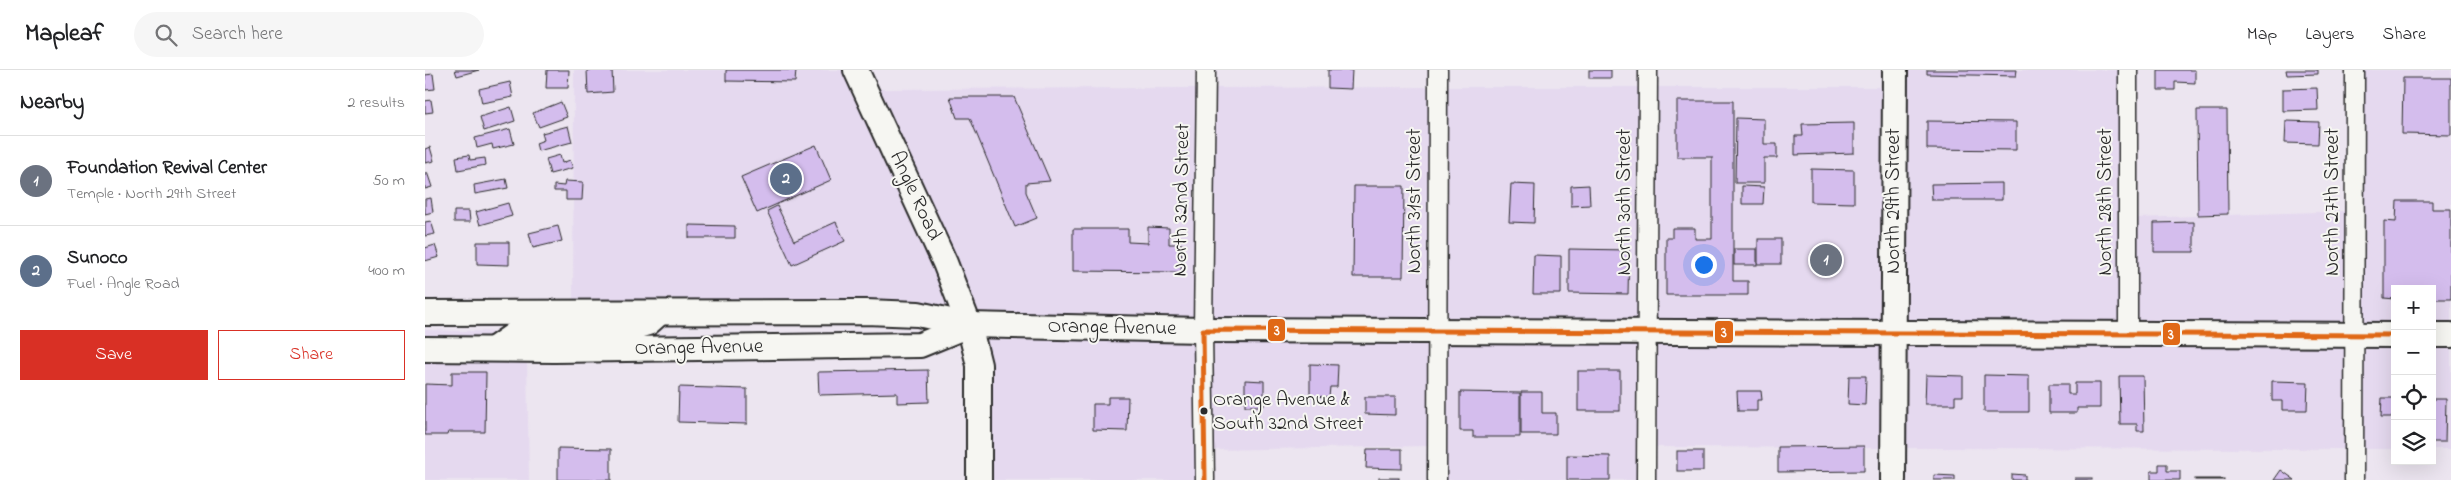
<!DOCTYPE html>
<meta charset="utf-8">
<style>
body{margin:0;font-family:"Indie Flower",sans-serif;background:#f6f6f6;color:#202124}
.controls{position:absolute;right:15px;bottom:15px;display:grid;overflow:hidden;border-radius:0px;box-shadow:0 5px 20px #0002}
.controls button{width:45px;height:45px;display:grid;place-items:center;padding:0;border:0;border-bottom:1px solid #e0e0e0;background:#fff;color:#202124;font:25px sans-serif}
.you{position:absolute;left:1278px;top:194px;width:18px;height:18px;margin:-12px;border:4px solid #fff;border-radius:50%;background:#1a73e8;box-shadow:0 0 0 8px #1a73e833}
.badge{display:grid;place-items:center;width:32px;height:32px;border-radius:50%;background:#d93025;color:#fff;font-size:16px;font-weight:700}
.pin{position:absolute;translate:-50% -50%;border:2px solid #fff;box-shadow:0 1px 5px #0006}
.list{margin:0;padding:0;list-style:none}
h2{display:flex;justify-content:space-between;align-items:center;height:65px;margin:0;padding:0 20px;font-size:21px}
h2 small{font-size:16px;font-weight:400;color:#757577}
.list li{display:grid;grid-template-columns:32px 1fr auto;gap:15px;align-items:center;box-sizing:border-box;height:90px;padding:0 20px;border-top:1px solid #e0e0e0}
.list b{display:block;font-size:19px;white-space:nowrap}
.list p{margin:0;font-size:16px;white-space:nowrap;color:#757577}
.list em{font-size:16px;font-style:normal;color:#757577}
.actions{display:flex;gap:10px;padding:15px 20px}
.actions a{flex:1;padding:11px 0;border:1px solid #d93025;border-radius:0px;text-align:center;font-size:18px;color:#d93025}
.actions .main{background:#d93025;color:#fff}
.icon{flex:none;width:28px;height:28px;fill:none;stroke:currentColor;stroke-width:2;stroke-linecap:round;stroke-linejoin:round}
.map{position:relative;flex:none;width:2026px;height:410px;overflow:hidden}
header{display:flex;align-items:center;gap:30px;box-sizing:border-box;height:70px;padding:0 25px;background:#fff;border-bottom:1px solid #e0e0e0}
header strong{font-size:24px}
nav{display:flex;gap:28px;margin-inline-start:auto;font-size:18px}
.search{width:350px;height:45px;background:#f6f6f6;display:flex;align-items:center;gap:12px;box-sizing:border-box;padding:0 18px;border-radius:28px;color:#757577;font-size:19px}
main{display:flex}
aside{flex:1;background:#fff}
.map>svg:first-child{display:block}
.built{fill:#e5d9ef}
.building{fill:#d4bded;stroke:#2b2b2b}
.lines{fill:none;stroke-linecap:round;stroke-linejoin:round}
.street-casing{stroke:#2b2b2b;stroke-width:21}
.secondary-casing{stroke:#2b2b2b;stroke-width:28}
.street{stroke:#f6f6f2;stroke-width:18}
.secondary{stroke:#f6f6f2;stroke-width:24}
.bus-1-casing{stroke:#f6f6f2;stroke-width:9}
.bus-1{stroke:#e06816;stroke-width:5}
.bus-dot{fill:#2b2b2b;stroke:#f6f6f2;stroke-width:2}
.labels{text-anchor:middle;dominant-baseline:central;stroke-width:4;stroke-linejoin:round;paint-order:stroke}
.bus-label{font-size:20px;fill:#2b2b2b;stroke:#f6f6f2;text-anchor:start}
.street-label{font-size:21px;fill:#2b2b2b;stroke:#f6f6f2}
.line-badge{stroke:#f6f6f2;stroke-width:2}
.badge-label{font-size:14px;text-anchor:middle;font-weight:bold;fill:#fff}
</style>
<header>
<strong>Mapleaf</strong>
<div class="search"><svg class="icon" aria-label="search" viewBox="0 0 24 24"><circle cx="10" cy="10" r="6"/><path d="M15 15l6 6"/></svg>Search here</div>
<nav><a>Map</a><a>Layers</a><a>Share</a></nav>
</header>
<main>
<aside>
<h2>Nearby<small>2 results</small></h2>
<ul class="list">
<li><span class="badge" style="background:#6b7280">1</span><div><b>Foundation Revival Center</b><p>Temple · North 29th Street</p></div><em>50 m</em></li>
<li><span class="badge" style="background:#5c6f8a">2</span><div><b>Sunoco</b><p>Fuel · Angle Road</p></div><em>400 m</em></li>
</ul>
<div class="actions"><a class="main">Save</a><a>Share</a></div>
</aside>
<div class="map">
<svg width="2026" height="410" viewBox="0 0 2026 410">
<rect width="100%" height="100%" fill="#ece5f0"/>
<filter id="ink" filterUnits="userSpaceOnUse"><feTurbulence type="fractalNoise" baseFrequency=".02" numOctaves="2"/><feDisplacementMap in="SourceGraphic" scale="10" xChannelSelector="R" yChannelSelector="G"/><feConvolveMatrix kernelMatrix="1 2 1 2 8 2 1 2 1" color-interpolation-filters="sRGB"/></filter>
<g filter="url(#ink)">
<g class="built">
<path d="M 149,0 L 422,0 L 531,243 L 239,233 L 236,230 L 232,233 L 148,234 Z"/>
<path d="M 440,0 L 445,0 L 453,19 L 773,18 L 771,251 L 550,246 Z"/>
<path d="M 1478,0 L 1695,0 L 1695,256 L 1475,253 Z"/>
<path d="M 1938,0 L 2026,0 L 2026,256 L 2007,256 L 2007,219 L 1970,219 L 1970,256 L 1938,256 Z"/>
<path d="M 1005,17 L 1004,253 L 786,252 L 789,18 Z"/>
<path d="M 1021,17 L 1215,17 L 1214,255 L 1020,253 Z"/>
<path d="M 1230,17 L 1462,17 L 1460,253 L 1230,255 Z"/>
<path d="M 1922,141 L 1922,256 L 1711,256 L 1711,148 Z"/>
<path d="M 0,260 L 79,262 L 66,270 L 0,270 Z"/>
<path d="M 554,264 L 771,269 L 772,410 L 562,410 Z"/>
<path d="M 786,269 L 1004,270 L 1004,376 L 787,380 Z"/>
<path d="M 1020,271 L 1214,272 L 1213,410 L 1020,410 L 1022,376 L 1020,376 Z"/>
<path d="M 1460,271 L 1460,378 L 1229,377 L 1229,272 Z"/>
<path d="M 1475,271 L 1922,273 L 1922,379 L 1476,378 Z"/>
<path d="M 1938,273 L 1970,274 L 1970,379 L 1937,379 Z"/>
<rect x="2007" y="274" width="19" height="105"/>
<path d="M 0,288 L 102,288 L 104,410 L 0,410 Z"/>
</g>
<g class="building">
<path d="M 30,0 L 54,0 L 32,6 Z"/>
<path d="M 122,0 L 144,0 L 143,18 L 121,18 Z"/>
<path d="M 162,0 L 187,0 L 188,22 L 163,24 Z"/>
<path d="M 301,0 L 371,0 L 370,12 L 301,11 Z"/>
<path d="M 903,0 L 927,0 L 926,19 L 903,18 Z"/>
<rect x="1164" y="0" width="22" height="8"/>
<path d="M 1502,0 L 1592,0 L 1591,6 L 1502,4 Z"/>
<path d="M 1733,0 L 1770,0 L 1770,13 L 1750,12 L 1750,20 L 1733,20 Z"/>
<path d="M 1861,0 L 1893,0 L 1893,4 L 1862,5 Z"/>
<path d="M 8,4 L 10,19 L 0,20 L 0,5 Z"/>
<path d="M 1978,8 L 2026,8 L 2026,65 L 1977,64 Z"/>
<path d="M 85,12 L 88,27 L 57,33 L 54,19 Z"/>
<path d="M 1892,18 L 1893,40 L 1858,41 L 1858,19 Z"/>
<path d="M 525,27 L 589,27 L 625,111 L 601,113 L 601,122 L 612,148 L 590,157 L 545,48 L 532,48 Z"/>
<path d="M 6,30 L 8,42 L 0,43 L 0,31 Z"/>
<path d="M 1252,31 L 1308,31 L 1308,211 L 1323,211 L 1323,225 L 1241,225 L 1241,168 L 1247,168 L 1247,158 L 1270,158 L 1270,169 L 1287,169 L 1287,87 L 1252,87 Z"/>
<path d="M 136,32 L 142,47 L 114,57 L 108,43 Z"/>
<path d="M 86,37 L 90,51 L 59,61 L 55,47 Z"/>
<path d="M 1772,40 L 1802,40 L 1803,144 L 1773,145 Z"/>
<path d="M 1311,48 L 1339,49 L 1339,74 L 1352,74 L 1352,88 L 1339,88 L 1339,113 L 1310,113 Z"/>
<path d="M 1502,51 L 1591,52 L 1591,80 L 1502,79 Z"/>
<path d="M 1861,51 L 1894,52 L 1893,74 L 1860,73 Z"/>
<path d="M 1429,53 L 1429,83 L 1370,85 L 1370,66 L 1378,66 L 1377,54 Z"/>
<path d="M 143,56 L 147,72 L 113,81 L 111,73 L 119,70 L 117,63 Z"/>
<path d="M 85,59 L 89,74 L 68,79 L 67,74 L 52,78 L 50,68 Z"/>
<path d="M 391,75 L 406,110 L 332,143 L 316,107 Z"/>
<path d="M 5,77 L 9,91 L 0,93 L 0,79 Z"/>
<path d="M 44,85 L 45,90 L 60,88 L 61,95 L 33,100 L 31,87 Z"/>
<path d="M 135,85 L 137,93 L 145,90 L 148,98 L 125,104 L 121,89 Z"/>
<path d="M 1386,99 L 1429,100 L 1429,133 L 1386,132 Z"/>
<path d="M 2,102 L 7,117 L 0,119 L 0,103 Z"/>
<path d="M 81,109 L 83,118 L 50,124 L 49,115 Z"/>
<path d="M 140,111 L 158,112 L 157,130 L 141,130 L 141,121 L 129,121 L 129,115 L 139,116 Z"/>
<path d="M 1577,113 L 1577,130 L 1507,130 L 1506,114 Z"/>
<path d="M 1086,114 L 1110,115 L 1109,153 L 1084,152 Z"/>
<path d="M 1164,115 L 1165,135 L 1146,136 L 1146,116 Z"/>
<path d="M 929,116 L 979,116 L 978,207 L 928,207 Z"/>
<path d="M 1317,116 L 1339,117 L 1338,134 L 1317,134 Z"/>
<path d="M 6,128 L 8,142 L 0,144 L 0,129 Z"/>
<path d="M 1972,131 L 2007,131 L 2007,139 L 2026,139 L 2026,229 L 2007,229 L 2007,219 L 1970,219 L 1970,229 L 1959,228 L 1959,151 L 1971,152 Z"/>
<path d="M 83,133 L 87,146 L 55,155 L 51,142 Z"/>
<path d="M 352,136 L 369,171 L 411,152 L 420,171 L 367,195 L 342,141 Z"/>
<path d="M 29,141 L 44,141 L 45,152 L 29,152 Z"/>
<path d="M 6,151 L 10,164 L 0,166 L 0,152 Z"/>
<path d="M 1769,152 L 1769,182 L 1729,182 L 1729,153 Z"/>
<path d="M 264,155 L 310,156 L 310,168 L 264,168 Z"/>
<path d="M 133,156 L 137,171 L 108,178 L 104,163 Z"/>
<path d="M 723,157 L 744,158 L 744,174 L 757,174 L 756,202 L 648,201 L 648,159 L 703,159 L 703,172 L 723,173 Z"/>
<rect x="1333" y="169" width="23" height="25"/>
<path d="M 52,172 L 84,172 L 84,195 L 52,194 Z"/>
<path d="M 10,175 L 14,187 L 0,191 L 0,178 Z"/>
<path d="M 1144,179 L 1204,180 L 1203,224 L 1144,223 Z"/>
<rect x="1309" y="179" width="23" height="16"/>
<path d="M 1109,185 L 1136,186 L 1136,224 L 1108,224 Z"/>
<path d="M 885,294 L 913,295 L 912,317 L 905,317 L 904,327 L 885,326 Z"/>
<path d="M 503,300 L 504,332 L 472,333 L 472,323 L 394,325 L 393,302 Z"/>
<rect x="1153" y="301" width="42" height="40"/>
<path d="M 27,302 L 61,302 L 60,362 L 23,362 L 22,365 L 0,365 L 0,314 L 27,315 Z"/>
<path d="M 1501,305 L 1538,306 L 1538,326 L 1530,326 L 1530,334 L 1500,334 Z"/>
<path d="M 1559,305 L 1604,306 L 1604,342 L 1559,342 Z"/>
<path d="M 1424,306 L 1441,306 L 1440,335 L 1423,334 Z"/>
<path d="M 1694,306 L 1718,306 L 1719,361 L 1712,361 L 1712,354 L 1695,354 Z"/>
<path d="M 820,310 L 839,311 L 839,336 L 820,336 Z"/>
<path d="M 1847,311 L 1883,312 L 1882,340 L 1857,340 L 1857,331 L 1847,331 Z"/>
<path d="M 1650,313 L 1675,313 L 1675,338 L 1652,338 L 1652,343 L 1624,343 L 1624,314 L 1643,314 L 1643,324 L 1650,324 Z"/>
<path d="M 254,317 L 322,319 L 322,354 L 253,352 Z"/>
<path d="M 1312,321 L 1336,321 L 1337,330 L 1332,330 L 1332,341 L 1313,341 Z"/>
<path d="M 1035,322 L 1095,323 L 1095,367 L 1048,367 L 1048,361 L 1035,361 Z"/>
<path d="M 1096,322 L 1117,322 L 1117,343 L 1131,343 L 1131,364 L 1096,364 Z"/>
<path d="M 683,327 L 703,327 L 702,361 L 668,360 L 668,334 L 683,334 Z"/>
<path d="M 940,327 L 970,327 L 970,345 L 940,344 Z"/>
<path d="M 1957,328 L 1970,328 L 1970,347 L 1956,347 Z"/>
<path d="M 2007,329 L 2021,329 L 2020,372 L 2007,372 Z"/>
<path d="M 1439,376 L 1439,401 L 1353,402 L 1353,377 Z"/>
<path d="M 133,378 L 186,379 L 186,410 L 133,410 Z"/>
<path d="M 942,379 L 977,379 L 977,399 L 941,398 Z"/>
<rect x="1252" y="381" width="26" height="20"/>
<path d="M 1142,385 L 1185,386 L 1185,410 L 1142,410 Z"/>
<path d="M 1734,394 L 1742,394 L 1742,401 L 1755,401 L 1755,410 L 1726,410 L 1726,401 L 1734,401 Z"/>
<path d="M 1856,400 L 1870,410 L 1849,410 Z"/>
<path d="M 1587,404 L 1600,405 L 1600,410 L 1587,410 Z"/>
<path d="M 1509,405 L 1530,406 L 1530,410 L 1509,410 Z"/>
<rect x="954" y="408" width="20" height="2"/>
<rect x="1650" y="408" width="17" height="2"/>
<rect x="1770" y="409" width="29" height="1"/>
</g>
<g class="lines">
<g class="street-casing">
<g id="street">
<path d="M 1703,265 L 1703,0"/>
<path d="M 780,410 L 778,260 L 781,0"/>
<path d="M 1012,410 L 1013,0"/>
<path d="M 1221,410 L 1223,0"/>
<path d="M 1929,410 L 1930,0"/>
</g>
</g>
<g class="secondary-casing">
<g id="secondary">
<path d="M 431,0 L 520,193 L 544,255 L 554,295 L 554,410"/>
<path d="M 0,243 L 441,242 L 493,244 L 544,255 L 778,260 L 1970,265"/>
<path d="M 2007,265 L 2026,265"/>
<path d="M 70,278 L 90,264 L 102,262 L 199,260 L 223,253 L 232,245"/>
<path d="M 0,279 L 130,280 L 495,275 L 544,255"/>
<path d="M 1468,410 L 1470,0"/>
</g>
</g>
<use href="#street" class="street"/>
<use href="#secondary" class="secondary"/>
<g class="bus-1-casing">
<path id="bus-1" d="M 780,410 L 778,260 L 1970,265"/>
</g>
<use href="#bus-1" class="bus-1"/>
</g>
</g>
<circle class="bus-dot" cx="779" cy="341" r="4.5"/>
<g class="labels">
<g class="bus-label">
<text x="788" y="330">Orange Avenue &amp;<tspan x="788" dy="24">South 32nd Street</tspan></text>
</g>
<g class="street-label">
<text transform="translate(490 126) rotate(65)">Angle Road</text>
<text transform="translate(757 130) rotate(-89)">North 32nd Street</text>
<text transform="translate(990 131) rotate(-90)">North 31st Street</text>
<text transform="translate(1469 131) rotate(-90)">North 29th Street</text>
<text transform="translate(1200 132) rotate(-90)">North 30th Street</text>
<text transform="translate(1681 132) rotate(-90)">North 28th Street</text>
<text transform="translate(1908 132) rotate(-90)">North 27th Street</text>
<text transform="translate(687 258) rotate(1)">Orange Avenue</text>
<text transform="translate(274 278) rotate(-1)">Orange Avenue</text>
</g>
</g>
<g class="line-badge">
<rect x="842" y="248" width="19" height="24" rx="5" fill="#e06816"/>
<rect x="1289" y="250" width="20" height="24" rx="5" fill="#e06816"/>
<rect x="1737" y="252" width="19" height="24" rx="5" fill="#e06816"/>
</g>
<g class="badge-label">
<text x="852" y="265">3</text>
<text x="1299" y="267">3</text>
<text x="1746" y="269">3</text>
</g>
</svg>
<div class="controls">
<button>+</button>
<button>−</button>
<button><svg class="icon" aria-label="locate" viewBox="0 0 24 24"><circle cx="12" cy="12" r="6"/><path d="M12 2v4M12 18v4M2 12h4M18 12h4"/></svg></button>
<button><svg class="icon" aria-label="layers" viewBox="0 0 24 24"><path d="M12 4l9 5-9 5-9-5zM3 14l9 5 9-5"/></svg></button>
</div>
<div class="you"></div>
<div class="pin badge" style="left:1401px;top:190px;background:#6b7280">1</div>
<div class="pin badge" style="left:361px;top:109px;background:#5c6f8a">2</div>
</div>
</main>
